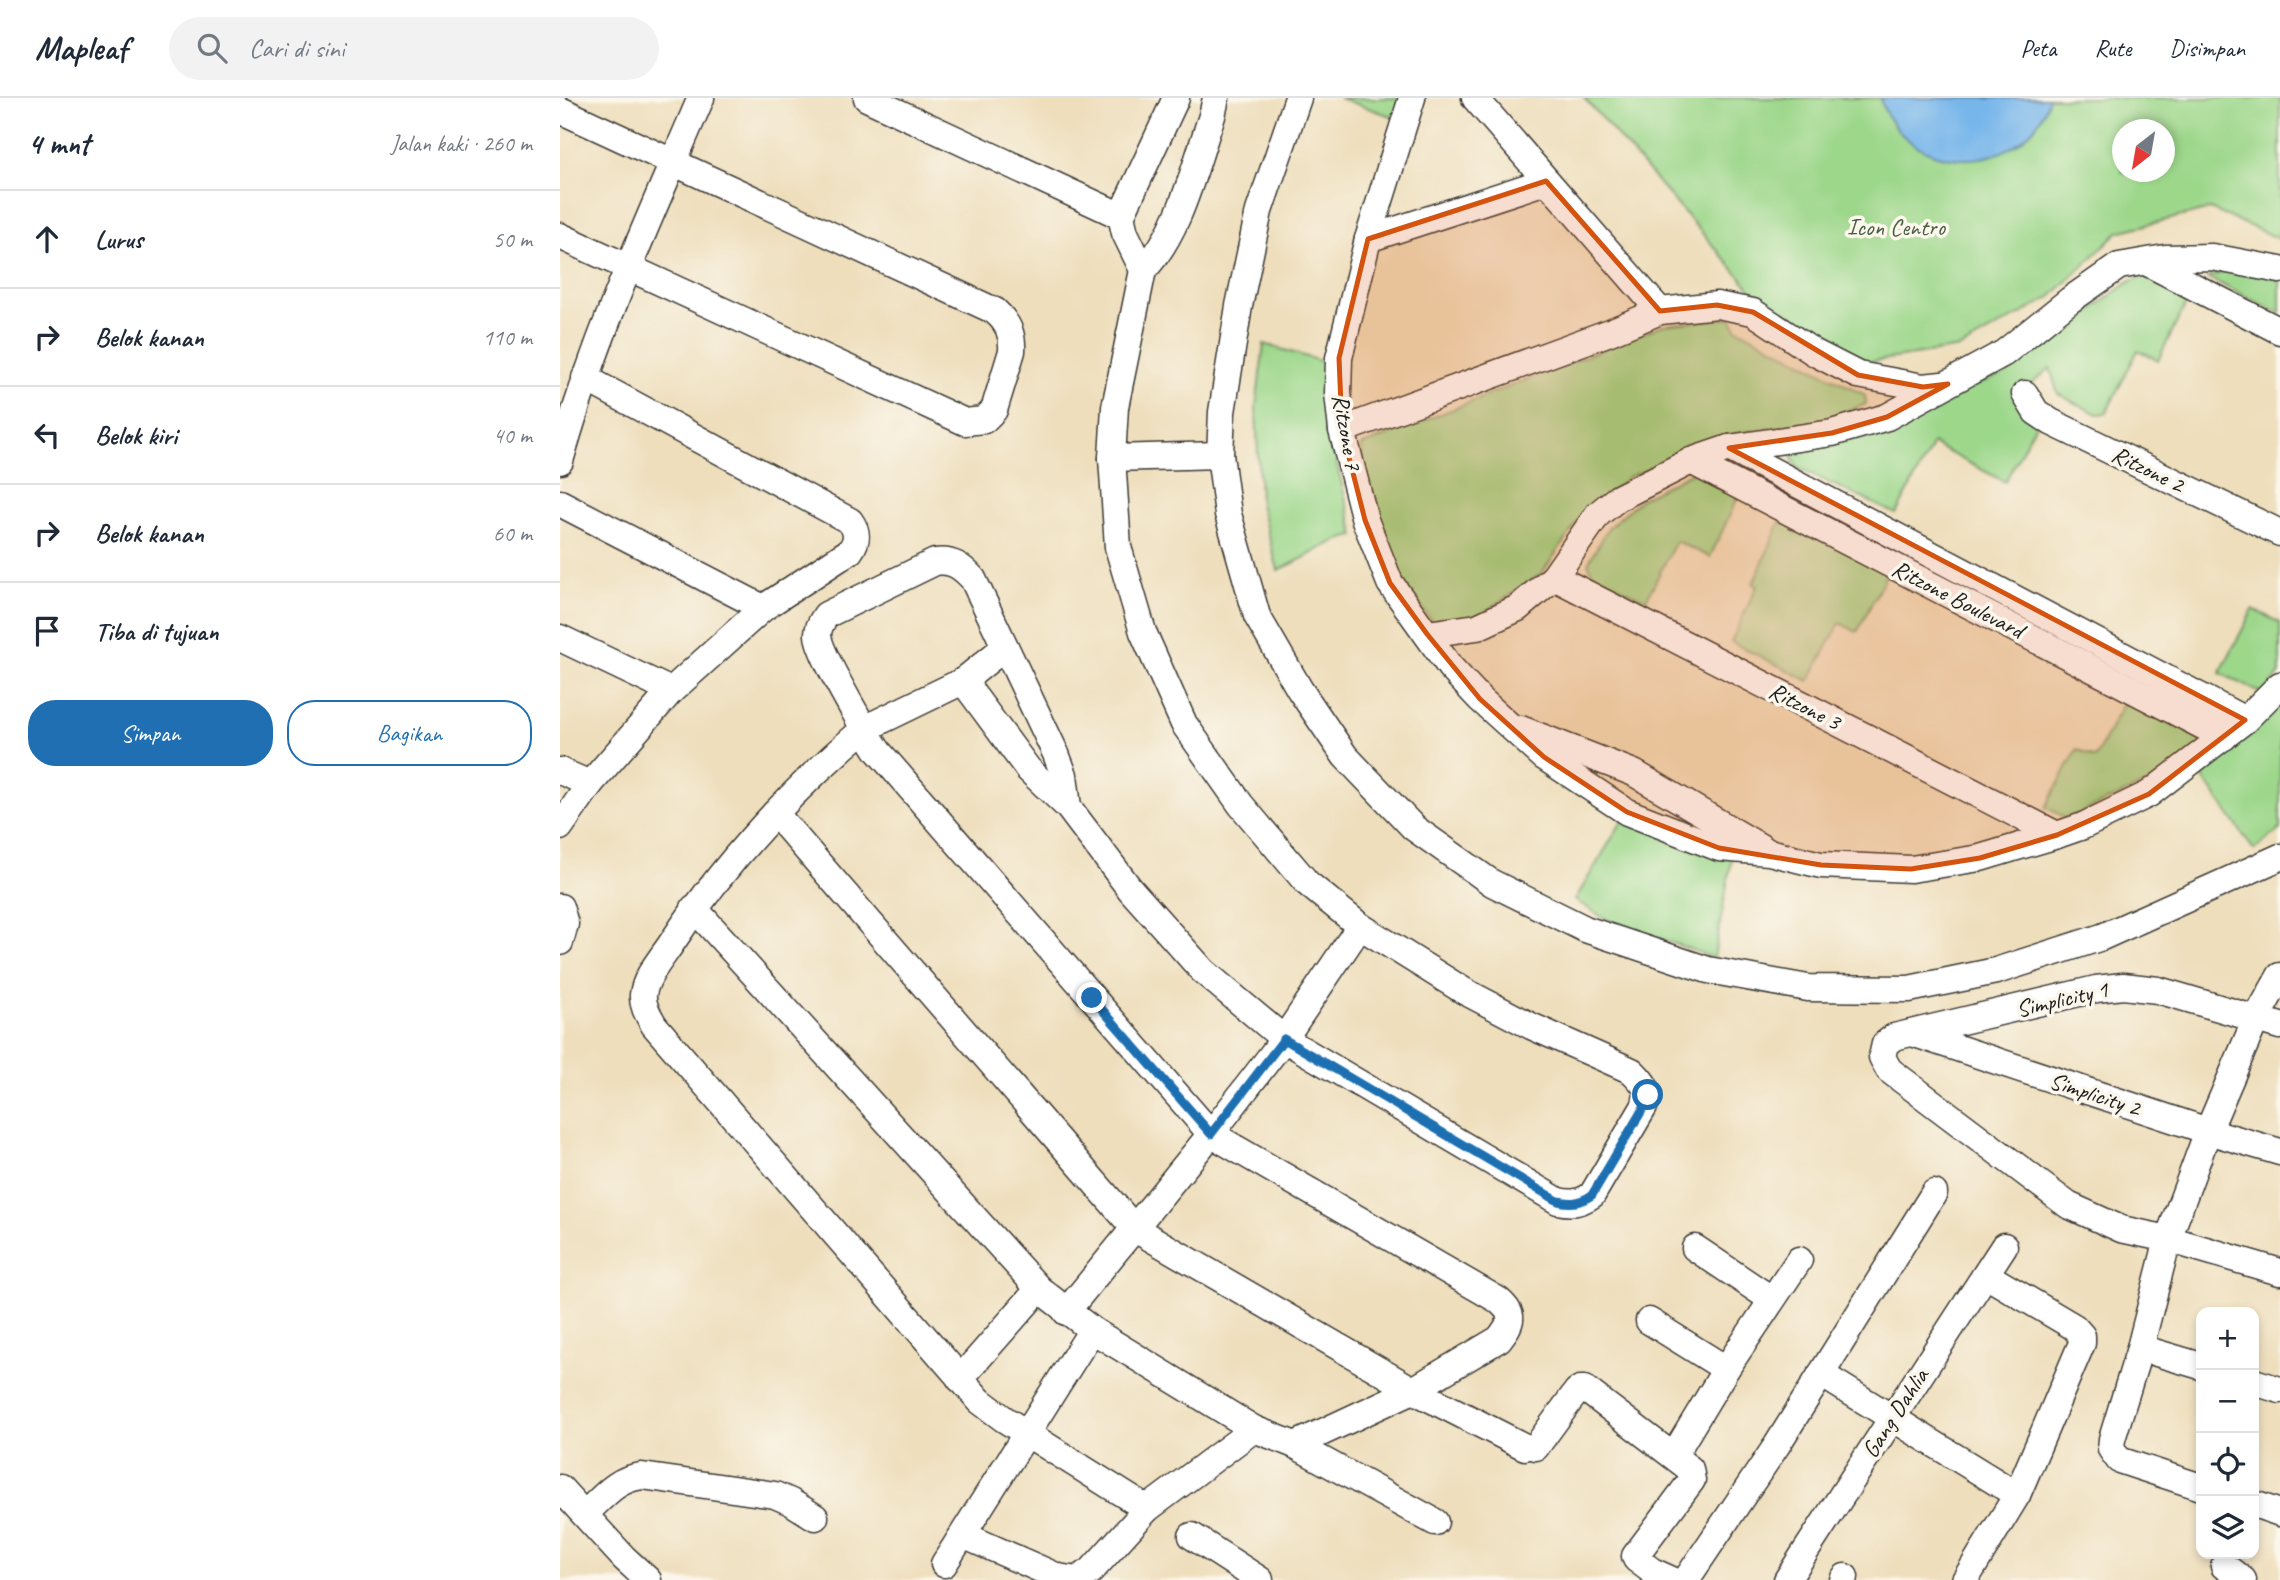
<!DOCTYPE html>
<html lang="id">
<meta charset="utf-8">
<style>
body{margin:0;font-family:Caveat,sans-serif;background:#f2f2f3;color:#1f2937}
.controls{position:absolute;right:21px;bottom:21px;display:grid;overflow:hidden;border-radius:14px;box-shadow:0 4px 10px #0003}
.controls button{width:63px;height:63px;display:grid;place-items:center;padding:0;border:0;border-bottom:2px solid #e0e1e3;background:#fff;color:#1f2937;font:35px sans-serif}
.compass{position:absolute;left:1552px;top:21px;width:63px;height:63px;border-radius:50%;background:#fff;box-shadow:0 4px 10px #0003;rotate:211deg}
.stop{position:absolute;width:21px;height:21px;margin:-16px;border:5px solid #1f6fb2;border-radius:50%;background:#fff}
.stop.end{background:#1f6fb2;border-color:#fff;box-shadow:0 2px 7px #0008}
.list{margin:0;padding:0;list-style:none}
h2{display:flex;justify-content:space-between;align-items:center;height:91px;margin:0;padding:0 28px;font-size:30px}
h2 small{font-size:23px;font-weight:400;color:#747a83}
.list li{display:grid;grid-template-columns:46px 1fr auto;gap:21px;align-items:center;box-sizing:border-box;height:98px;padding:0 28px;border-top:2px solid #e0e1e3}
.list b{display:block;font-size:26px;white-space:nowrap}
.list em{font-size:23px;font-style:normal;color:#747a83}
.actions{display:flex;gap:14px;padding:21px 28px}
.actions a{flex:1;padding:16px 0;border:2px solid #1f6fb2;border-radius:28px;text-align:center;font-size:24px;color:#1f6fb2}
.actions .main{background:#1f6fb2;color:#fff}
.icon{flex:none;width:38px;height:38px;fill:none;stroke:currentColor;stroke-width:2;stroke-linecap:round;stroke-linejoin:round}
.map{position:relative;flex:none;width:1720px;height:1482px;overflow:hidden}
header{display:flex;align-items:center;gap:42px;box-sizing:border-box;height:98px;padding:0 35px;background:#fff;border-bottom:2px solid #e0e1e3}
header strong{font-size:33px}
nav{display:flex;gap:38px;margin-inline-start:auto;font-size:24px}
.search{width:490px;height:63px;background:#f2f2f3;display:flex;align-items:center;gap:18px;box-sizing:border-box;padding:0 24px;border-radius:38px;color:#747a83;font-size:26px}
main{display:flex}
aside{flex:1;background:#fff}
.map>svg:first-child{display:block}
.green{fill:#9cd78a;stroke:#5c7a53;stroke-width:2;fill-rule:evenodd}
.water{fill:#77b6eb;stroke:#4a6984;stroke-width:2}
.lines{fill:none;stroke-linecap:round;stroke-linejoin:round}
.minor-casing{stroke:#3c3934;stroke-width:29}
.minor{stroke:#fff;stroke-width:26}
.route{stroke:#1f6fb2;stroke-width:9}
.marked{fill:#d4530e;fill-opacity:0.2;stroke:#d4530e;stroke-width:5;stroke-linejoin:round}
.labels{text-anchor:middle;dominant-baseline:central;stroke-width:7;stroke-linejoin:round;paint-order:stroke}
.park-label{font-size:24px;fill:#495d42;stroke:#fbf7ec}
.street-label{font-size:24px;fill:#1c1c1c;stroke:#fbf7ec}
</style>
<header>
<strong>Mapleaf</strong>
<div class="search"><svg class="icon" aria-label="search" viewBox="0 0 24 24"><circle cx="10" cy="10" r="6"/><path d="M15 15l6 6"/></svg>Cari di sini</div>
<nav><a>Peta</a><a>Rute</a><a>Disimpan</a></nav>
</header>
<main>
<aside>
<h2>4 mnt<small>Jalan kaki · 260 m</small></h2>
<ul class="list">
<li><svg class="icon" aria-label="ahead" viewBox="0 0 24 24"><path d="M12 20V5M6 11l6-6 6 6"/></svg><div><b>Lurus</b></div><em>50 m</em></li>
<li><svg class="icon" aria-label="right" viewBox="0 0 24 24"><path d="M7 20v-9h11M14 6l5 5-5 5"/></svg><div><b>Belok kanan</b></div><em>110 m</em></li>
<li><svg class="icon" aria-label="left" viewBox="0 0 24 24"><path d="M17 20v-9H6M10 6l-5 5 5 5"/></svg><div><b>Belok kiri</b></div><em>40 m</em></li>
<li><svg class="icon" aria-label="right" viewBox="0 0 24 24"><path d="M7 20v-9h11M14 6l5 5-5 5"/></svg><div><b>Belok kanan</b></div><em>60 m</em></li>
<li><svg class="icon" aria-label="arrive" viewBox="0 0 24 24"><path d="M6 21V4h12l-3 4 3 4H6"/></svg><div><b>Tiba di tujuan</b></div></li>
</ul>
<div class="actions"><a class="main">Simpan</a><a>Bagikan</a></div>
</aside>
<div class="map">
<svg width="1720" height="1482" viewBox="0 0 1720 1482">
<rect width="100%" height="100%" fill="#fbf7ec"/>
<filter id="ink" filterUnits="userSpaceOnUse"><feTurbulence type="fractalNoise" baseFrequency=".0143" numOctaves="2"/><feDisplacementMap in="SourceGraphic" scale="14" xChannelSelector="R" yChannelSelector="G"/><feConvolveMatrix kernelMatrix="1 2 1 2 8 2 1 2 1" color-interpolation-filters="sRGB"/></filter>
<filter id="wash" filterUnits="userSpaceOnUse"><feTurbulence type="fractalNoise" baseFrequency=".00686" numOctaves="4" result="noise"/><feDisplacementMap in="SourceGraphic" scale="28" xChannelSelector="R" yChannelSelector="G"/><feGaussianBlur stdDeviation="1.57" result="paint"/><feColorMatrix in="noise" values="0 0 0 0 0 0 0 0 0 0 0 0 0 0 0 0 0 1.4 0 .05"/><feComposite in="paint" operator="in"/></filter>
<g filter="url(#wash)">
<rect width="100%" height="100%" fill="#eedebc"/>
<g class="green">
<path d="M 779,0 L 844,0 L 837,20 Z"/>
<path d="M 1024,0 L 1720,0 L 1720,141 L 1650,111 L 1558,134 L 1491,199 L 1400,250 L 1308,264 L 1205,207 ZM 1562,32 L 1604,32 L 1604,74 L 1562,74 Z"/>
<path d="M 1679,167 L 1720,182 L 1720,215 L 1648,180 Z"/>
<path d="M 1589,175 L 1630,198 L 1598,262 L 1578,252 L 1546,315 L 1537,316 L 1498,296 L 1490,270 L 1467,290 L 1478,322 L 1445,384 L 1373,346 L 1336,416 L 1238,370 L 1232,360 L 1234,353 L 1296,333 L 1446,275 L 1569,184 Z"/>
<path d="M 1172,220 L 1176,230 L 1305,297 L 1306,306 L 1258,324 L 1178,335 L 1068,379 L 1017,425 L 982,475 L 918,519 L 875,527 L 840,482 L 812,414 L 801,348 L 1103,227 Z"/>
<path d="M 704,246 L 777,268 L 774,297 L 773,351 L 795,438 C 768,442 745,462 718,472 L 700,406 L 696,309 Z"/>
<path d="M 1138,371 L 1181,393 L 1150,459 L 1116,443 L 1086,502 L 1033,476 L 1028,465 L 1049,429 L 1082,400 Z"/>
<path d="M 1224,415 L 1331,468 L 1297,534 L 1280,525 L 1249,583 L 1171,544 L 1197,488 L 1193,486 Z"/>
<path d="M 1693,511 L 1720,525 L 1720,576 L 1703,596 L 1660,575 Z"/>
<path d="M 1571,590 L 1660,632 L 1622,670 L 1507,721 L 1486,709 L 1517,651 L 1535,660 Z"/>
<path d="M 1720,604 L 1720,731 L 1694,752 L 1642,678 Z"/>
<path d="M 1064,720 L 1172,759 L 1154,860 L 1046,821 L 1015,802 Z"/>
</g>
<path class="water" d="M 1320,0 L 1489,0 C 1466,82 1344,81 1320,0 Z"/>
</g>
<g filter="url(#ink)">
<g class="lines">
<g class="minor-casing">
<g id="minor">
<path d="M 307,0 L 561,118 L 565,135 L 583,172 L 555,309 L 552,360 L 558,449 L 583,534 L 624,626 L 681,707 L 747,785 L 800,828 L 904,893 L 971,928 L 1072,973 C 1085,986 1090,991 1084,1009 L 1032,1097 C 1020,1105 1012,1106 998,1103 L 724,941 L 643,873 L 570,791 L 508,709 L 468,671 L 403,583"/>
<path d="M 738,0 L 699,113 L 679,208 L 662,314 L 660,357 L 668,416 L 697,518 L 740,592 L 785,658 L 854,730 L 932,785 L 1025,831 L 1148,872 L 1248,890 L 1349,891 L 1436,873 L 1542,839 L 1720,759"/>
<path d="M 852,0 L 808,141 L 779,260 L 778,295 L 782,332 L 805,422 L 830,485 L 890,569 L 920,601 L 984,659 L 1067,714 L 1159,750 L 1209,754 L 1261,767 L 1351,771 L 1420,760 L 1497,737 L 1523,728 L 1589,696 L 1685,622 L 1720,587"/>
<path d="M 915,0 L 1100,213"/>
<path d="M 0,12 L 435,213 C 448,225 453,236 452,253 L 434,312 L 424,322 L 405,324 L 0,138"/>
<path d="M 561,118 L 616,0"/>
<path d="M 808,141 L 986,83"/>
<path d="M 1586,164 L 1720,233"/>
<path d="M 583,172 C 620,136 635,66 652,18 L 656,0"/>
<path d="M 1465,296 L 1476,314 L 1491,324 L 1720,435"/>
<path d="M 782,332 L 1050,234 L 1100,213 L 1157,207 L 1193,214 L 1255,255 L 1298,277 L 1363,289 L 1382,287"/>
<path d="M 1169,350 L 1685,622"/>
<path d="M 552,360 L 660,357"/>
<path d="M 0,363 C 36,236 89,121 141,0"/>
<path d="M 1131,363 L 1664,639"/>
<path d="M 0,405 L 203,510"/>
<path d="M 994,479 L 1497,737"/>
<path d="M 867,536 L 917,529 L 958,510 L 994,479 L 1038,416 L 1058,400 L 1131,363 L 1169,350 L 1272,335 L 1327,319 L 1444,255 L 1510,202 L 1559,168 L 1605,160 L 1652,159 L 1720,172"/>
<path d="M 0,540 L 111,593"/>
<path d="M 445,549 L 403,583 L 304,631 L 318,653 L 651,1036 L 938,1202 C 956,1217 952,1224 939,1241 L 853,1292 L 735,1347"/>
<path d="M 961,631 L 1074,675 L 1202,750"/>
<path d="M 0,673 L 30,686"/>
<path d="M 508,709 L 504,677 L 496,656 L 413,481 C 402,469 392,461 375,464 L 266,517 C 262,523 258,529 258,537 C 259,554 294,612 304,631 C 230,694 164,765 111,846 C 101,861 85,879 83,897 C 82,908 89,918 94,927 L 420,1303 L 444,1321 L 587,1411"/>
<path d="M 215,715 L 575,1131 L 853,1292 L 965,1349"/>
<path d="M 0,729 L 30,686 L 111,593 L 203,510 L 290,453 C 298,442 298,434 290,423 L 25,280"/>
<path d="M 0,809 L 5,826 L 0,844"/>
<path d="M 134,810 L 479,1191 L 532,1232 L 694,1331 L 735,1347 L 875,1424"/>
<path d="M 1720,928 L 1598,892 L 1563,888 L 1536,891 L 1334,939 L 1325,946 L 1322,959 L 1329,972 L 1508,1107 L 1561,1131 L 1608,1141 L 1720,1174"/>
<path d="M 1352,935 L 1648,1033 L 1720,1054"/>
<path d="M 1135,1150 L 1211,1201"/>
<path d="M 506,1214 L 651,1036 L 724,941 L 800,828"/>
<path d="M 1089,1223 L 1166,1271"/>
<path d="M 1580,1250 L 1641,1268"/>
<path d="M 1261,1276 L 1457,1397"/>
<path d="M 400,1281 L 479,1191"/>
<path d="M 1694,1284 L 1720,1292"/>
<path d="M 976,1349 L 1017,1293 L 1020,1291 L 1025,1291 L 1130,1371 L 1132,1382 L 1075,1458 L 1076,1461 L 1092,1473 L 1112,1482"/>
<path d="M 1114,1357 L 1166,1271 L 1239,1162"/>
<path d="M 1641,1389 L 1559,1362 L 1551,1351 L 1552,1341 L 1580,1250 L 1608,1141 L 1648,1033 L 1696,921 L 1720,878"/>
<path d="M 0,1390 L 64,1460 L 88,1482"/>
<path d="M 1694,1406 L 1720,1415"/>
<path d="M 25,1416 C 44,1398 56,1381 82,1378 L 215,1397 L 231,1404 L 255,1419"/>
<path d="M 403,1437 L 498,1479 L 517,1482 L 531,1473 L 587,1411 L 694,1331"/>
<path d="M 632,1438 L 700,1482"/>
<path d="M 384,1466 L 532,1232"/>
<path d="M 1664,1468 L 1683,1482"/>
<path d="M 1126,1482 L 1217,1347 L 1374,1095"/>
<path d="M 1227,1482 L 1444,1148"/>
<path d="M 1283,1482 L 1285,1479"/>
<path d="M 1405,1482 L 1457,1397 L 1522,1245 L 1522,1238 L 1514,1229 L 1426,1177"/>
</g>
</g>
<use href="#minor" class="minor"/>
</g>
</g>
<g class="lines" filter="url(#ink)">
<path class="route" d="M 532,900 L 651,1036 L 724,941 L 998,1103 C 1012,1106 1020,1105 1032,1097 L 1084,1009 L 1088,997"/>
</g>
<path class="marked" d="M 986,83 L 1100,213 L 1157,207 L 1193,214 L 1298,277 L 1363,289 L 1388,286 L 1327,319 L 1272,335 L 1169,350 L 1685,622 L 1589,696 L 1497,737 L 1420,760 L 1351,771 L 1261,767 L 1159,750 L 1067,714 L 984,659 L 920,601 L 867,536 L 830,485 L 805,422 L 782,332 L 779,260 L 808,141 Z"/>
<g class="labels">
<g class="park-label">
<text x="1336" y="129">Icon Centro</text>
</g>
<g class="street-label">
<text transform="translate(787 334) rotate(80)">Ritzone 7</text>
<text transform="translate(1588 371) rotate(26)">Ritzone 2</text>
<text transform="translate(1398 501) rotate(27)">Ritzone Boulevard</text>
<text transform="translate(1245 608) rotate(27)">Ritzone 3</text>
<text transform="translate(1502 901) rotate(-13)">Simplicity 1</text>
<text transform="translate(1535 996) rotate(18)">Simplicity 2</text>
<text transform="translate(1335 1315) rotate(-57)">Gang Dahlia</text>
</g>
</g>
</svg>
<div class="controls">
<button>+</button>
<button>−</button>
<button><svg class="icon" aria-label="locate" viewBox="0 0 24 24"><circle cx="12" cy="12" r="6"/><path d="M12 2v4M12 18v4M2 12h4M18 12h4"/></svg></button>
<button><svg class="icon" aria-label="layers" viewBox="0 0 24 24"><path d="M12 4l9 5-9 5-9-5zM3 14l9 5 9-5"/></svg></button>
</div>
<svg class="compass" viewBox="-18 -18 36 36"><path d="M0-13l5 13h-10z" fill="#e53935"/><path d="M0 13l5-13h-10z" fill="#747a83"/></svg>
<div class="stop" style="left:1088px;top:997px"></div>
<div class="stop end" style="left:532px;top:900px"></div>
</div>
</main>
